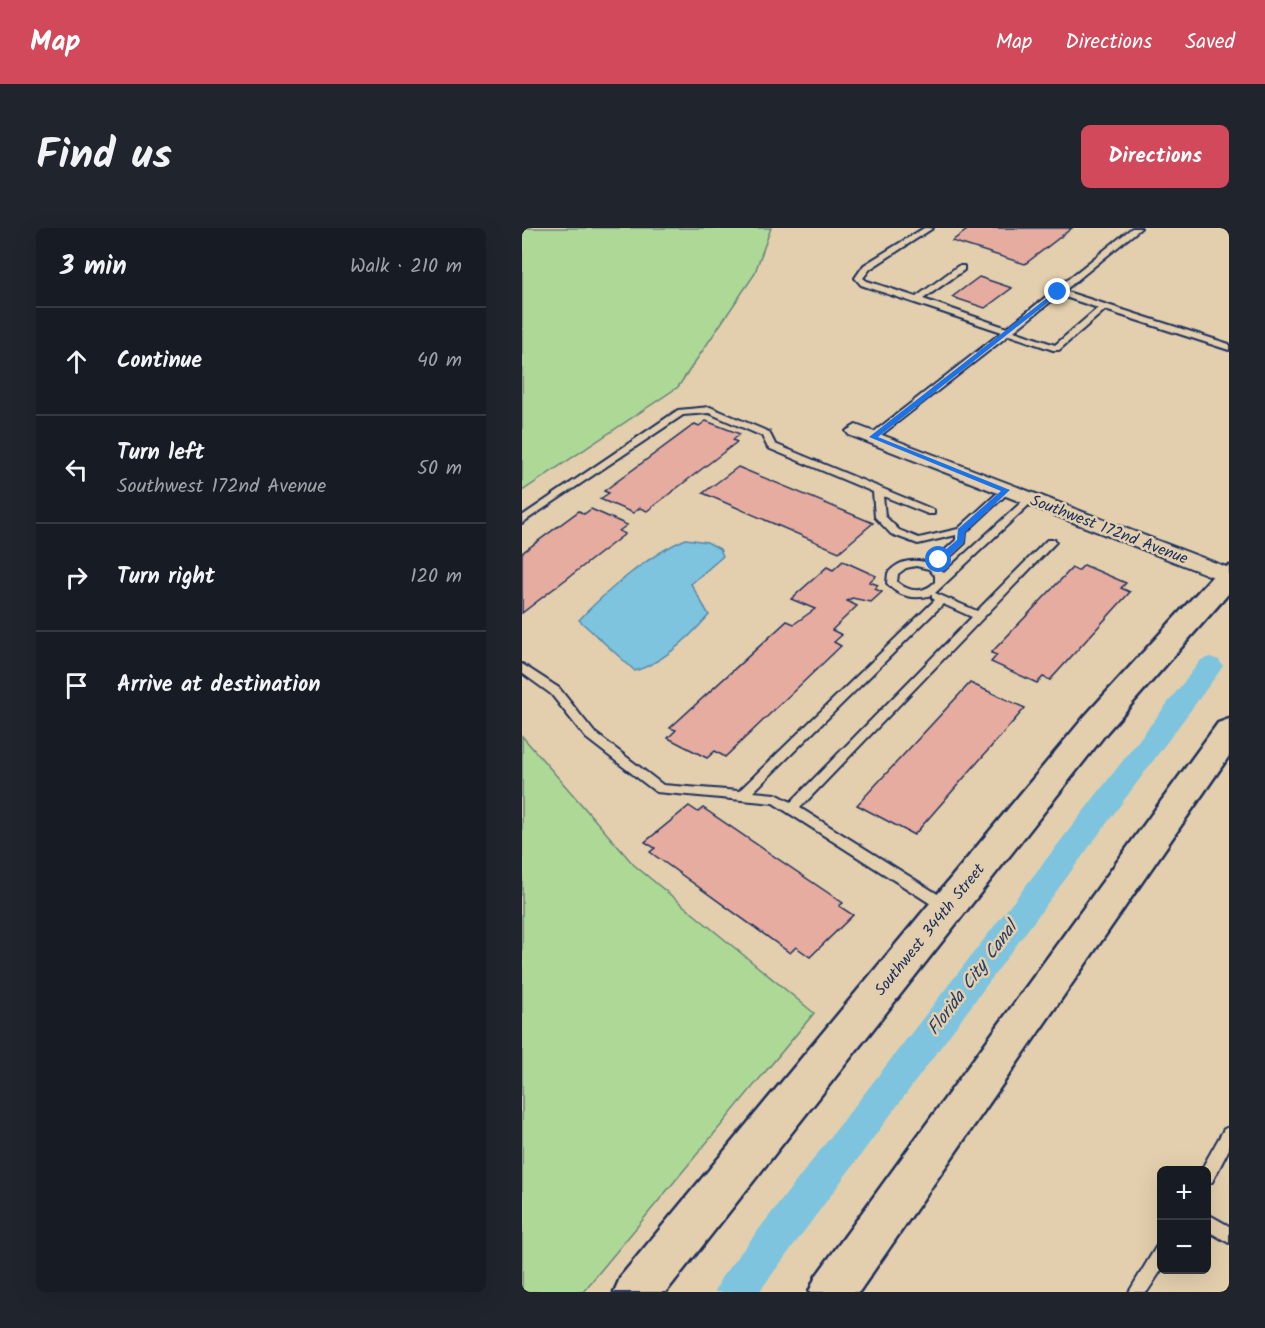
<!DOCTYPE html>
<meta charset="utf-8">
<style>
body{margin:0;font-family:Kalam,sans-serif;background:#20242c;color:#f1f3f6}
.controls{position:absolute;right:18px;bottom:18px;display:grid;overflow:hidden;border-radius:9px;box-shadow:0 6px 24px #0002}
.controls button{width:54px;height:54px;display:grid;place-items:center;padding:0;border:0;border-bottom:2px solid #363941;background:#171b24;color:#f1f3f6;font:30px sans-serif}
.stop{position:absolute;width:18px;height:18px;margin:-14px;border:4px solid #1a73e8;border-radius:50%;background:#fff}
.stop.end{background:#1a73e8;border-color:#fff;box-shadow:0 2px 6px #0008}
.list{margin:0;padding:0;list-style:none}
h2{display:flex;justify-content:space-between;align-items:center;height:78px;margin:0;padding:0 24px;font-size:26px}
h2 small{font-size:20px;font-weight:400;color:#9ea1a6}
.list li{display:grid;grid-template-columns:39px 1fr auto;gap:18px;align-items:center;box-sizing:border-box;height:108px;padding:0 24px;border-top:2px solid #363941}
.list b{display:block;font-size:22px;white-space:nowrap}
.list p{margin:0;font-size:20px;white-space:nowrap;color:#9ea1a6}
.list em{font-size:20px;font-style:normal;color:#9ea1a6}
.icon{flex:none;width:33px;height:33px;fill:none;stroke:currentColor;stroke-width:2;stroke-linecap:round;stroke-linejoin:round}
.map{position:relative;flex:none;width:707px;height:1064px;overflow:hidden;border-radius:9px}
header{display:flex;align-items:center;gap:36px;box-sizing:border-box;height:84px;padding:0 30px;background:#d1495b;color:#fff}
header strong{font-size:28px}
nav{display:flex;gap:33px;margin-inline-start:auto;font-size:21px}
.intro{display:flex;align-items:center;justify-content:space-between;box-sizing:border-box;height:144px;padding:0 36px}
h1{margin:0;font-size:42px}
.button{padding:15px 27px;border-radius:9px;background:#d1495b;color:#fff;font-size:21px;font-weight:700}
main{display:flex;gap:36px;padding:0 36px}
aside{flex:1;background:#171b24;border-radius:9px;box-shadow:0 6px 24px #0002}
.map>svg:first-child{display:block}
.green{fill:#aed896;stroke:#64847a;stroke-width:1.5}
.water{fill:#7ec4df;stroke:#5688ab;stroke-width:1.5}
.lines{fill:none;stroke-linecap:round;stroke-linejoin:round}
.canal{fill:#7ec4df;fill-rule:evenodd}
.building{fill:#e6aca0;stroke:#1b2f5e;stroke-width:1.5}
.service-casing{stroke:#1b2f5e;stroke-width:4}
.minor-casing{stroke:#1b2f5e;stroke-width:4}
.secondary-casing{stroke:#1b2f5e;stroke-width:5}
.service{fill:#e3cfad;fill-rule:evenodd}
.minor{fill:#e3cfad;fill-rule:evenodd}
.secondary{fill:#e3cfad;fill-rule:evenodd}
.route{fill:#1a73e8}
.labels{text-anchor:middle;dominant-baseline:central;stroke-width:5;stroke-linejoin:round;paint-order:stroke}
.street-label{font-size:16px;fill:#1b2f5e;stroke:#e3cfad}
.water-label{font-size:18px;font-style:italic;fill:#253e6b;stroke:#e3cfad}
</style>
<header>
<strong>Map</strong>
<nav><a>Map</a><a>Directions</a><a>Saved</a></nav>
</header>
<div class="intro"><h1>Find us</h1><a class="button">Directions</a></div>
<main>
<aside>
<h2>3 min<small>Walk · 210 m</small></h2>
<ul class="list">
<li><svg class="icon" aria-label="ahead" viewBox="0 0 24 24"><path d="M12 20V5M6 11l6-6 6 6"/></svg><div><b>Continue</b></div><em>40 m</em></li>
<li><svg class="icon" aria-label="left" viewBox="0 0 24 24"><path d="M17 20v-9H6M10 6l-5 5 5 5"/></svg><div><b>Turn left</b><p>Southwest 172nd Avenue</p></div><em>50 m</em></li>
<li><svg class="icon" aria-label="right" viewBox="0 0 24 24"><path d="M7 20v-9h11M14 6l5 5-5 5"/></svg><div><b>Turn right</b></div><em>120 m</em></li>
<li><svg class="icon" aria-label="arrive" viewBox="0 0 24 24"><path d="M6 21V4h12l-3 4 3 4H6"/></svg><div><b>Arrive at destination</b></div></li>
</ul>
</aside>
<div class="map">
<svg width="707" height="1064" viewBox="0 0 707 1064">
<rect width="100%" height="100%" fill="#e3cfad"/>
<filter id="ink" filterUnits="userSpaceOnUse"><feTurbulence type="fractalNoise" baseFrequency=".0167" numOctaves="2"/><feDisplacementMap in="SourceGraphic" scale="12" xChannelSelector="R" yChannelSelector="G"/><feConvolveMatrix kernelMatrix="1 2 1 2 8 2 1 2 1" color-interpolation-filters="sRGB"/></filter>
<g filter="url(#ink)">
<g class="green">
<path d="M 0,0 L 249,0 L 232,47 L 156,159 L 0,263 Z"/>
<path d="M 0,508 L 112,637 L 292,785 L 61,1064 L 0,1064 Z"/>
</g>
<path class="water" d="M 164,311 L 185,314 L 198,321 L 201,328 L 169,356 L 187,387 C 167,410 142,434 113,443 L 57,392 C 84,363 128,326 164,311 Z"/>
<g class="lines">
<path class="canal" d="M 688,429 L 697,432 L 701,438 L 697,444 L 237,1064 L 193,1064 L 199,1050 L 679,432 Z"/>
</g>
<g class="building">
<path d="M 448,0 L 550,0 L 503,36 L 430,13 Z"/>
<path d="M 457,49 L 490,60 L 463,80 L 430,69 Z"/>
<path d="M 184,193 L 218,206 L 211,212 L 215,214 L 125,283 L 118,280 L 111,285 L 78,271 L 87,265 L 82,263 L 173,196 L 177,198 Z"/>
<path d="M 216,239 L 351,295 L 317,324 L 181,265 Z"/>
<path d="M 69,281 L 105,297 L 97,303 L 103,306 L 0,385 L 0,325 L 57,283 L 62,286 Z"/>
<path d="M 321,333 L 354,348 L 347,354 L 356,357 L 353,361 L 360,364 L 349,374 L 330,370 L 325,373 L 335,378 L 310,402 L 320,407 L 312,414 L 319,418 L 203,529 L 193,523 L 185,530 L 146,510 L 154,502 L 148,500 L 265,393 L 272,396 L 293,381 L 269,371 L 305,339 L 311,342 Z"/>
<path d="M 562,337 L 604,355 L 599,360 L 608,364 L 528,452 L 521,449 L 515,455 L 469,434 L 475,427 L 469,425 L 550,340 L 556,343 Z"/>
<path d="M 448,455 L 503,480 L 392,607 L 335,577 Z"/>
<path d="M 167,578 L 176,584 L 181,580 L 321,675 L 317,678 L 331,687 L 288,729 L 274,719 L 268,725 L 128,624 L 133,620 L 123,614 Z"/>
</g>
<g class="lines">
<g class="service-casing">
<g id="service">
<path d="M 402,0 L 411,0 L 348,41 L 341,50 L 345,53 L 394,69 L 436,38 L 442,38 L 442,42 L 401,71 L 485,100 L 610,0 L 619,0 L 542,63 L 707,116 L 707,122 L 583,82 L 537,122 L 531,122 L 487,107 L 354,211 L 348,211 L 348,207 L 480,104 L 339,57 L 333,50 L 342,37 ZM 537,67 L 576,80 L 533,117 L 492,103 Z"/>
<path d="M 188,179 L 247,204 L 253,216 L 412,282 L 412,286 L 406,286 L 361,268 L 363,288 L 377,302 L 397,310 L 436,301 L 481,260 L 487,260 L 487,264 L 444,304 L 443,315 L 417,339 L 422,345 L 504,270 L 510,270 L 510,274 L 413,365 L 455,383 L 525,312 L 533,312 L 534,314 L 278,580 L 430,675 L 432,679 L 430,683 L 425,684 L 420,683 L 251,575 L 134,564 L 64,510 L 29,466 L 0,445 L 0,436 L 37,460 L 72,504 L 141,557 L 217,563 L 413,372 L 410,370 L 410,367 C 393,372 376,369 365,355 L 366,345 C 378,331 392,331 409,335 L 434,312 L 434,307 L 396,316 L 369,306 L 353,289 L 351,264 L 246,220 L 240,208 L 187,185 L 161,187 L 0,295 L 0,288 L 156,182 ZM 394,338 L 407,341 L 413,348 L 413,354 C 401,366 387,364 375,354 L 376,346 L 384,340 ZM 421,376 L 450,389 L 269,574 L 254,566 L 231,564 Z"/>
<path d="M 707,899 L 707,921 L 690,954 L 684,956 L 684,942 L 679,942 L 702,901 Z"/>
<path d="M 684,985 L 707,998 L 707,1015 L 684,1002 Z"/>
<path d="M 640,1017 L 640,1041 L 625,1064 L 607,1064 L 634,1019 Z"/>
</g>
</g>
<g class="minor-casing">
<path id="minor" d="M 334,197 L 707,340 L 707,355 L 327,207 L 324,203 Z"/>
</g>
<g class="secondary-casing">
<g id="secondary">
<path d="M 707,338 L 707,365 L 585,504 L 144,1064 L 92,1064 L 99,1048 L 563,488 L 697,341 Z"/>
<path d="M 707,491 L 707,528 L 337,1064 L 287,1064 L 294,1048 L 696,495 Z"/>
</g>
</g>
<use href="#service" class="service"/>
<use href="#minor" class="minor"/>
<use href="#secondary" class="secondary"/>
</g>
</g>
<path class="route" d="M 534,63 L 539,64 L 356,209 L 488,262 L 443,304 L 442,314 L 420,334 L 414,334 L 414,330 L 435,312 L 436,301 L 479,263 L 347,209 Z"/>
<g class="labels">
<g class="street-label">
<text transform="translate(587 302) rotate(21)">Southwest 172nd Avenue</text>
<text transform="translate(408 702) rotate(-51)">Southwest 344th Street</text>
</g>
<g class="water-label">
<text transform="translate(451 751) rotate(-53)">Florida City Canal</text>
</g>
</g>
</svg>
<div class="controls">
<button>+</button>
<button>−</button>
</div>
<div class="stop" style="left:417px;top:332px"></div>
<div class="stop end" style="left:536px;top:64px"></div>
</div>
</main>
